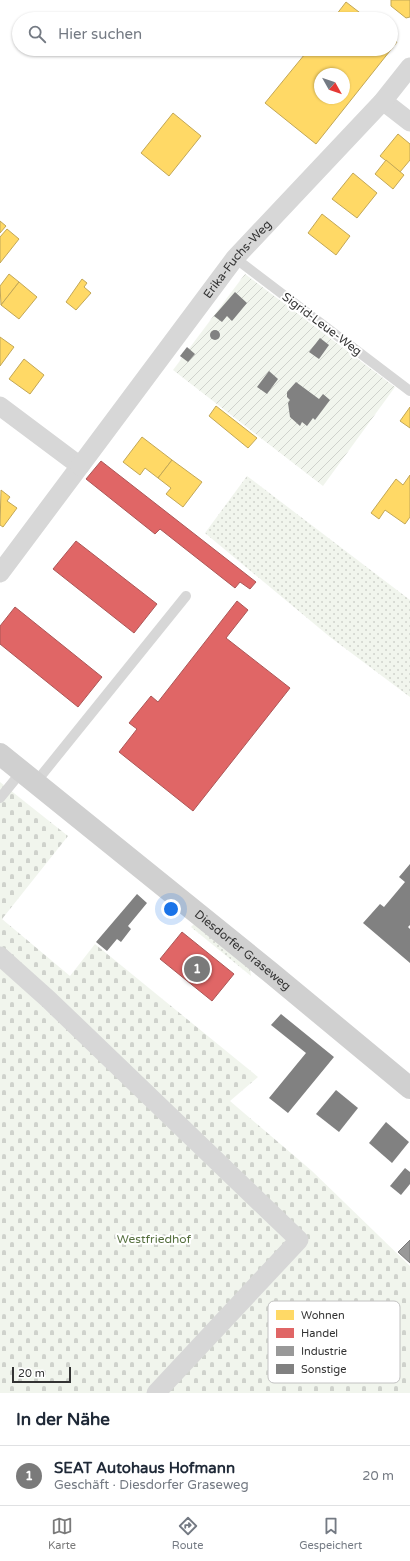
<!DOCTYPE html>
<html lang="de">
<meta charset="utf-8">
<style>
body{margin:0;font-family:"Varela Round",sans-serif;background:#f2f2f3;color:#1f2937}
.compass{position:absolute;left:314px;top:68px;width:36px;height:36px;border-radius:50%;background:#fff;box-shadow:0 1px 3px #0004;rotate:130deg}
.scale{position:absolute;left:12px;bottom:10px;width:59px;box-sizing:border-box;padding-left:4px;border:2px solid #333;border-top:0;font-size:11px;line-height:14px;white-space:nowrap;color:#333;-webkit-text-stroke:3px #fff;paint-order:stroke}
.you{position:absolute;left:171px;top:909px;width:14px;height:14px;margin:-10px;border:3px solid #fff;border-radius:50%;background:#1a73e8;box-shadow:0 0 0 6px #1a73e833}
.badge{display:grid;place-items:center;width:26px;height:26px;border-radius:50%;background:#7a7a7a;color:#fff;font-size:13px;font-weight:700}
.pin{position:absolute;translate:-50% -50%;border:2px solid #fff;box-shadow:0 1px 4px #0006}
.list{margin:0;padding:0;list-style:none}
h2{display:flex;justify-content:space-between;align-items:center;height:52px;margin:0;padding:0 16px;font-size:17px}
h2 small{font-size:13px;font-weight:400;color:#747a83}
.list li{display:grid;grid-template-columns:26px 1fr auto;gap:12px;align-items:center;box-sizing:border-box;height:60px;padding:0 16px;border-top:1px solid #e0e1e3}
.list b{display:block;font-size:15px;white-space:nowrap}
.list p{margin:0;font-size:13px;white-space:nowrap;color:#747a83}
.list em{font-size:13px;font-style:normal;color:#747a83}
.icon{flex:none;width:22px;height:22px;fill:none;stroke:currentColor;stroke-width:2;stroke-linecap:round;stroke-linejoin:round}
.map{position:relative;flex:none;width:410px;height:1393px;overflow:hidden}
.search{position:absolute;background:#fff;box-shadow:0 1px 3px #0004;left:12px;right:12px;top:12px;height:44px;display:flex;align-items:center;gap:10px;box-sizing:border-box;padding:0 14px;border-radius:22px;color:#747a83;font-size:15px}
.sheet{height:112px;background:#fff}
nav{display:flex;justify-content:space-around;align-items:center;box-sizing:border-box;height:56px;border-top:1px solid #e0e1e3;background:#fff;font-size:11px;color:#747a83}
nav a{display:grid;justify-items:center;gap:2px}
nav .on{color:#7a7a7a}
.map>svg:first-child{display:block}
.grass{fill:url(#grass-dots)}
.cemetery{fill:url(#cemetery-stones)}
.garden{fill:url(#garden-furrows)}
.homes{fill:#ffd966;stroke:#c2a757;fill-rule:evenodd}
.shops{fill:#e06666;stroke:#ac5757}
.industry{fill:#999;stroke:#7a7a7a}
.building{fill:#818181}
.lines{fill:none;stroke-linecap:round;stroke-linejoin:round}
.lane{stroke:#d7d7d7;stroke-width:10}
.street{stroke:#d7d7d7;stroke-width:19}
.secondary{stroke:#d0d0d0;stroke-width:22}
.labels{text-anchor:middle;dominant-baseline:central;stroke-width:4;stroke-linejoin:round;paint-order:stroke}
.street-label{font-size:12px;fill:#333;stroke:#fff}
.park-label{font-size:12px;fill:#56703f;stroke:#fff}
.key{fill:#fff;stroke:#c2c2c2;stroke-width:1}
.key-label{font-size:11px;fill:#333}
</style>
<div class="map">
<svg width="410" height="1393" viewBox="0 0 410 1393">
<defs>
<pattern id="grass-dots" width="8" height="8" patternUnits="userSpaceOnUse"><rect width="8" height="8" fill="#f1f5ed"/><path d="M2 2h.1M6 6h.1" fill="none" stroke="#cfd2cc" stroke-width="1.8" stroke-linecap="round"/></pattern>
<pattern id="cemetery-stones" width="16" height="16" patternUnits="userSpaceOnUse"><rect width="16" height="16" fill="#f1f5ed"/><path d="M2 7V4a2 2 0 0 1 4 0v3zM10 15v-3a2 2 0 0 1 4 0v3z" fill="#cfd2cc"/></pattern>
<pattern id="garden-furrows" width="10" height="10" patternUnits="userSpaceOnUse"><rect width="10" height="10" fill="#f1f5ed"/><path d="M-1 1l2-2M0 10L10 0M9 11l2-2" fill="none" stroke="#cfd2cc"/></pattern>
</defs>
<rect width="100%" height="100%" fill="#fff"/>
<g class="grass">
<path d="M 247,476 L 410,600 L 410,697 L 330,637 L 205,533 Z"/>
<path d="M 194,924 L 250,969 L 251,976 L 191,927 Z"/>
</g>
<path class="cemetery" d="M 0,782 L 68,836 L 2,919 L 70,976 L 95,944 L 258,1077 L 230,1101 L 312,1171 L 410,1266 L 410,1393 L 0,1393 Z"/>
<path class="garden" d="M 245,274 L 395,387 L 323,486 L 173,370 Z"/>
<g class="homes">
<path d="M 391,0 L 410,0 L 410,17 L 406,18 L 391,6 Z"/>
<path d="M 346,2 L 368,19 L 333,19 Z"/>
<path d="M 391,37 L 397,42 L 316,144 L 265,103 L 309,49 L 391,49 ZM 320,74 L 344,74 L 344,98 L 320,98 Z"/>
<path d="M 173,113 L 201,136 L 169,176 L 141,153 Z"/>
<path d="M 398,134 L 410,144 L 410,160 L 400,172 L 380,156 Z"/>
<path d="M 386,160 L 404,175 L 393,189 L 375,174 Z"/>
<path d="M 353,173 L 377,193 L 357,218 L 332,199 Z"/>
<path d="M 322,214 L 350,236 L 336,255 L 308,233 Z"/>
<path d="M 0,221 L 6,226 L 0,233 Z"/>
<path d="M 7,229 L 19,239 L 0,263 L 0,237 Z"/>
<path d="M 9,274 L 19,282 L 1,305 L 0,286 Z"/>
<path d="M 82,279 L 87,283 L 84,287 L 91,293 L 76,310 L 66,302 Z"/>
<path d="M 19,282 L 37,297 L 19,319 L 1,305 Z"/>
<path d="M 0,337 L 14,347 L 0,366 Z"/>
<path d="M 24,359 L 44,375 L 30,394 L 9,379 Z"/>
<path d="M 216,406 L 257,438 L 248,448 L 209,416 Z"/>
<path d="M 410,407 L 410,428 L 400,421 Z"/>
<path d="M 142,437 L 172,460 L 158,478 L 145,468 L 140,475 L 123,462 Z"/>
<path d="M 172,460 L 202,482 L 183,507 L 166,494 L 171,488 L 158,478 Z"/>
<path d="M 410,475 L 410,517 L 405,524 L 385,510 L 379,519 L 371,513 L 396,479 L 403,485 Z"/>
<path d="M 1,490 L 10,497 L 7,501 L 17,508 L 3,527 L 0,525 Z"/>
</g>
<g class="shops">
<path d="M 101,461 L 256,582 L 250,589 L 240,582 L 235,588 L 160,529 L 155,534 L 86,479 Z"/>
<path d="M 76,541 L 157,604 L 134,633 L 53,569 Z"/>
<path d="M 237,601 L 248,610 L 226,638 L 290,688 L 193,811 L 119,752 L 137,729 L 129,723 L 151,696 L 158,702 Z"/>
<path d="M 15,607 L 102,677 L 78,707 L 0,644 L 0,626 Z"/>
<path d="M 182,932 L 234,974 L 212,1001 L 160,959 Z"/>
</g>
<path class="industry" d="M 410,1240 L 410,1263 L 398,1252 Z"/>
<g class="building">
<path d="M 235,292 L 247,303 L 232,321 L 227,316 L 222,322 L 214,316 Z"/>
<circle cx="215" cy="335" r="5"/>
<path d="M 320,338 L 329,345 L 319,359 L 309,352 Z"/>
<path d="M 187,347 L 195,354 L 188,362 L 180,356 Z"/>
<path d="M 269,371 L 278,379 L 267,394 L 257,387 Z"/>
<path d="M 296,382 L 319,399 L 323,394 L 330,400 L 315,420 L 313,418 L 307,426 L 302,422 L 300,426 L 290,417 L 288,403 L 290,400 L 287,397 L 287,392 Z"/>
<path d="M 410,864 L 410,925 L 408,927 L 410,929 L 410,963 L 363,923 L 380,904 L 384,907 L 405,882 L 399,877 Z"/>
<path d="M 137,894 L 147,903 L 128,926 L 131,929 L 121,942 L 117,939 L 107,951 L 96,942 Z"/>
<path d="M 281,1014 L 334,1057 L 288,1113 L 269,1098 L 306,1053 L 271,1025 Z"/>
<path d="M 336,1090 L 358,1108 L 339,1132 L 316,1114 Z"/>
<path d="M 386,1122 L 409,1142 L 392,1163 L 369,1143 Z"/>
<path d="M 405,1168 L 410,1172 L 410,1184 L 401,1195 L 390,1186 Z"/>
</g>
<g class="lines">
<g class="lane">
<path d="M 235,258 L 410,391"/>
<path d="M 36,782 L 186,596"/>
<path d="M 0,798 L 22,771"/>
</g>
<g class="street">
<path d="M 383,101 L 410,122"/>
<path d="M 0,406 L 80,466 L 0,573"/>
<path id="s1" d="M 80,466 L 235,258 L 383,101 L 410,67"/>
<path d="M 0,956 L 48,999 L 299,1240 L 156,1393"/>
</g>
<path class="secondary" id="s2" d="M 0,754 L 270,972 L 410,1088"/>
</g>
<g class="labels">
<g class="street-label">
<text stroke="none"><textPath href="#s1" startOffset="260">Erika-Fuchs-Weg</textPath></text>
<text transform="translate(322 324) rotate(37)">Sigrid-Leue-Weg</text>
<text stroke="none"><textPath href="#s2" startOffset="312">Diesdorfer Graseweg</textPath></text>
</g>
<g class="park-label">
<text x="154" y="1239">Westfriedhof</text>
</g>
</g>
<rect x="268" y="1301" width="132" height="82" rx="6" class="key"/>
<rect x="276" y="1310" width="18" height="10" fill="#ffd966"/>
<rect x="276" y="1328" width="18" height="10" fill="#e06666"/>
<rect x="276" y="1346" width="18" height="10" fill="#999"/>
<rect x="276" y="1364" width="18" height="10" fill="#818181"/>
<g class="key-label">
<text x="301" y="1319">Wohnen</text>
<text x="301" y="1337">Handel</text>
<text x="301" y="1355">Industrie</text>
<text x="301" y="1373">Sonstige</text>
</g>
</svg>
<svg class="compass" viewBox="-18 -18 36 36"><path d="M0-13l5 13h-10z" fill="#e53935"/><path d="M0 13l5-13h-10z" fill="#747a83"/></svg>
<div class="scale">20 m</div>
<div class="you"></div>
<div class="pin badge" style="left:197px;top:969px">1</div>
<div class="search"><svg class="icon" aria-label="search" viewBox="0 0 24 24"><circle cx="10" cy="10" r="6"/><path d="M15 15l6 6"/></svg>Hier suchen</div>
</div>
<section class="sheet">
<h2>In der Nähe<small></small></h2>
<ul class="list">
<li><span class="badge">1</span><div><b>SEAT Autohaus Hofmann</b><p>Geschäft · Diesdorfer Graseweg</p></div><em>20 m</em></li>
</ul>
</section>
<nav>
<a class="on"><svg class="icon" aria-label="map" viewBox="0 0 24 24"><path d="M3 6l6-2 6 2 6-2v14l-6 2-6-2-6 2zM9 4v14M15 6v14"/></svg>Karte</a>
<a><svg class="icon" aria-label="directions" viewBox="0 0 24 24"><path d="M12 3l9 9-9 9-9-9zM9 14v-3h6M13 9l2 2-2 2"/></svg>Route</a>
<a><svg class="icon" aria-label="saved" viewBox="0 0 24 24"><path d="M7 4h10v16l-5-4-5 4z"/></svg>Gespeichert</a>
</nav>
